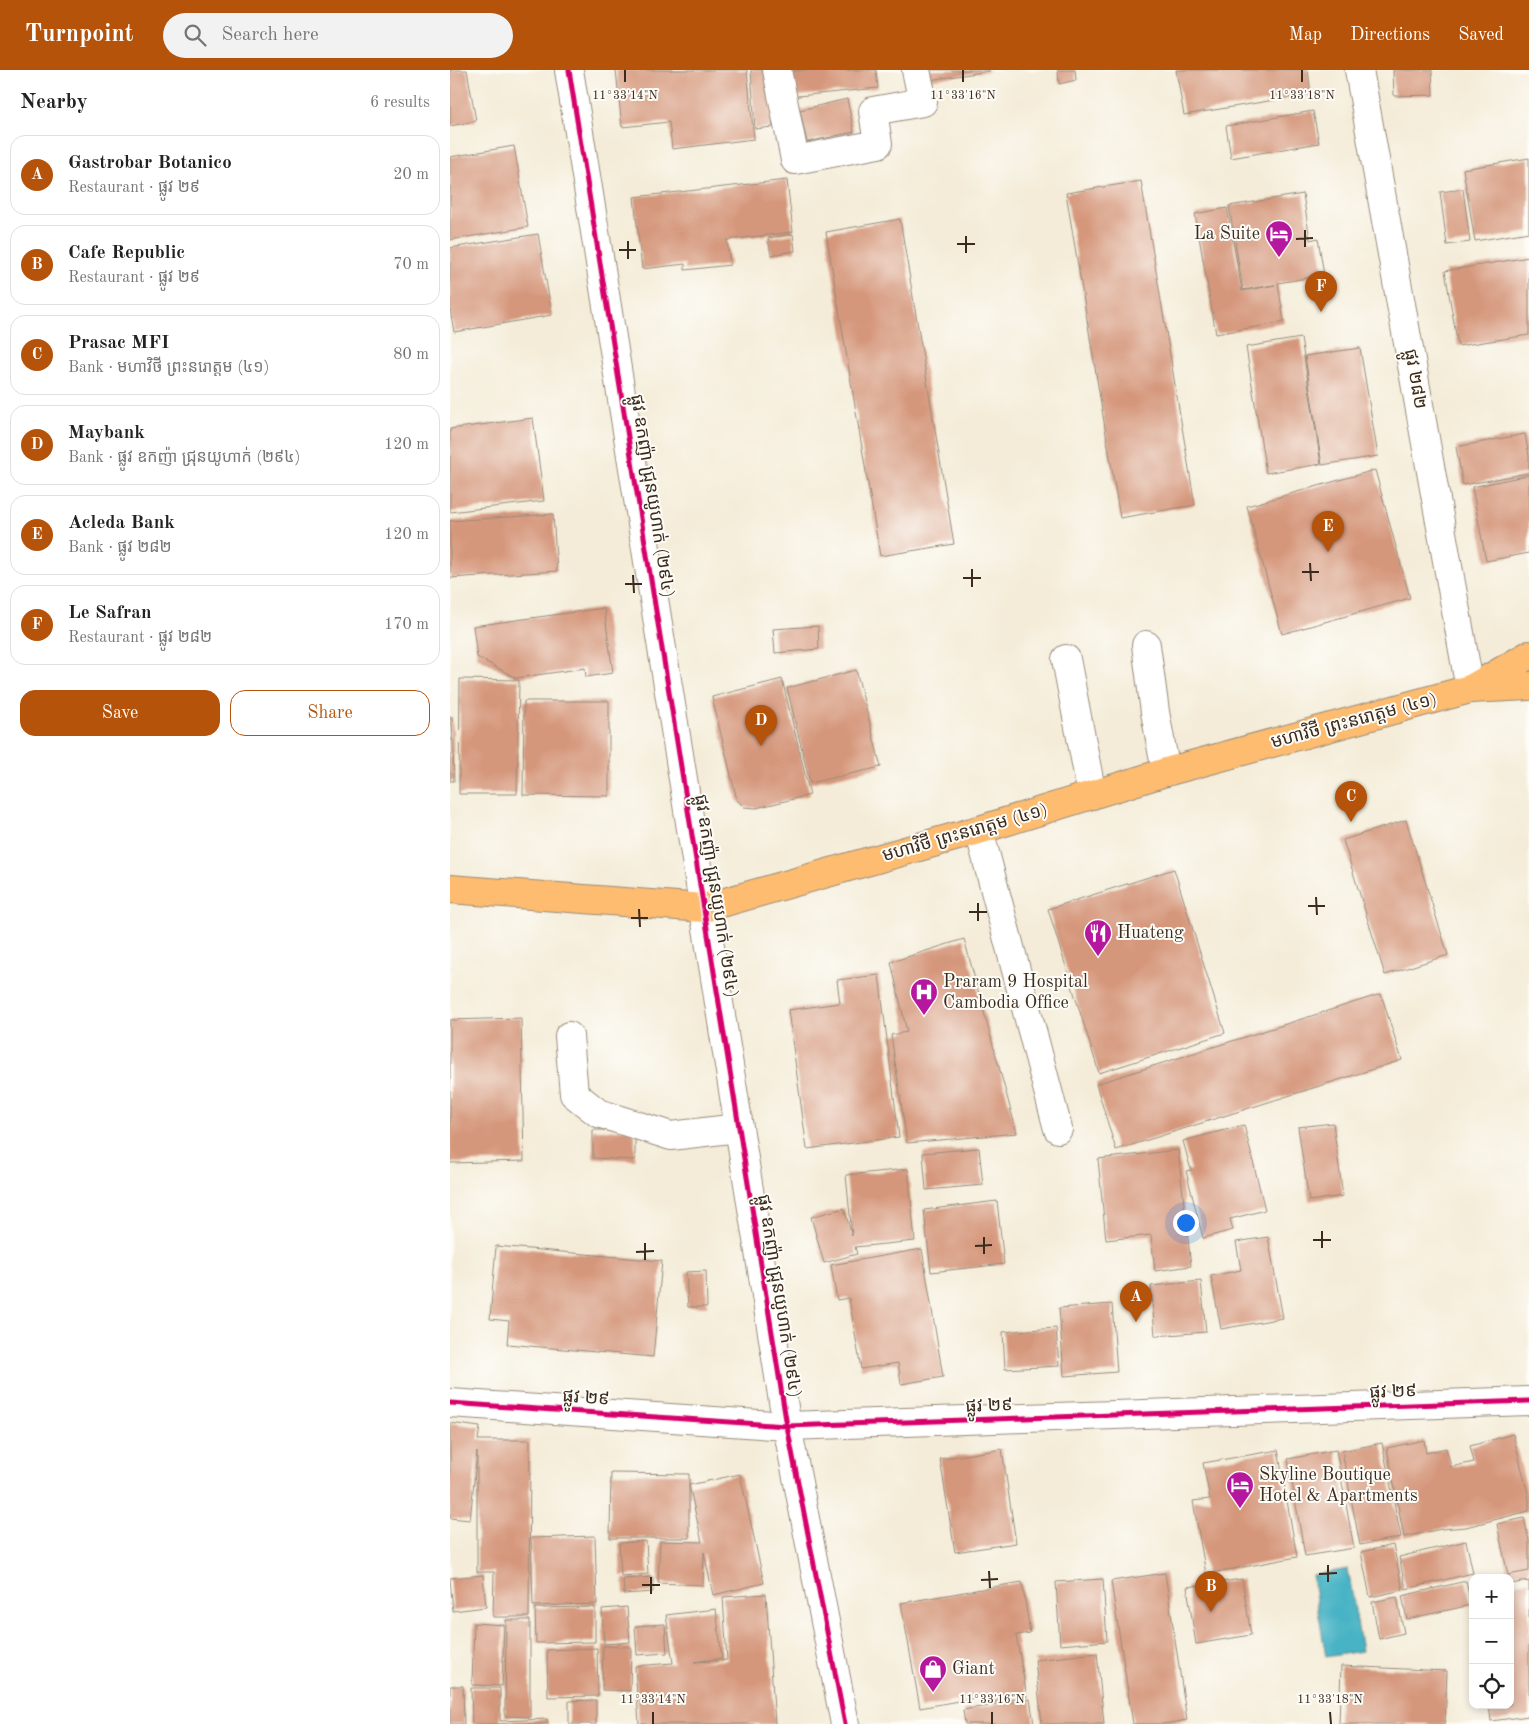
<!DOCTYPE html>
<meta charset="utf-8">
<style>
body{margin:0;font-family:"Old Standard TT","Noto Sans Khmer",serif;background:#f2f2f2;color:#222}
.controls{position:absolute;right:15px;bottom:15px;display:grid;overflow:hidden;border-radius:10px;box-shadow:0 2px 8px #0003}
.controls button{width:45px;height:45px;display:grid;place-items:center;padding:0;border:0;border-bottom:1px solid #e0e0e0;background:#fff;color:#222;font:25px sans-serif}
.you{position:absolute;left:735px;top:1152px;width:18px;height:18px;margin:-12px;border:4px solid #fff;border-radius:50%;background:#1a73e8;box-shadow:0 0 0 8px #1a73e833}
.badge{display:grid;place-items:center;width:32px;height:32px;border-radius:50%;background:#b45309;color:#fff;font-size:16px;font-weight:700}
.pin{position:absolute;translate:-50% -41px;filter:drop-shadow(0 1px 2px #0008)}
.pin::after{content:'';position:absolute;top:26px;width:18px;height:15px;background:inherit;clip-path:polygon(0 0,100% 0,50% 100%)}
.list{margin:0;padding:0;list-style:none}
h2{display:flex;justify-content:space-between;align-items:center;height:65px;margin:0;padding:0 20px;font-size:21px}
h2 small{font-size:16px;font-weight:400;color:#767676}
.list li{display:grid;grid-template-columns:32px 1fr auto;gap:15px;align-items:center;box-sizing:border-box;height:80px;margin:0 10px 10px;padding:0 10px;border:1px solid #e0e0e0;border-radius:15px}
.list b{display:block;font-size:19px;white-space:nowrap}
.list p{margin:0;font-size:16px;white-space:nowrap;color:#767676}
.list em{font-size:16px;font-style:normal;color:#767676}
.actions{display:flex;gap:10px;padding:15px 20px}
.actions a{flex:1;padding:11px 0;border:1px solid #b45309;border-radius:15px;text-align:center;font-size:18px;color:#b45309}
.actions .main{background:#b45309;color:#fff}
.icon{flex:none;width:28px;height:28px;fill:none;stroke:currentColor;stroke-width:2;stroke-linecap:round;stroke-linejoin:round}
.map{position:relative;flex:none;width:1079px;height:1654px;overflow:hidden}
header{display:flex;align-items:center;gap:30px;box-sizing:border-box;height:70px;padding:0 25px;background:#b45309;color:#fff}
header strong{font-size:24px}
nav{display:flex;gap:28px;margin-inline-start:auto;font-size:18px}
.search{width:350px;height:45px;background:#f2f2f2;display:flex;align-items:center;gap:12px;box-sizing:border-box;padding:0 18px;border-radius:28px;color:#767676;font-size:19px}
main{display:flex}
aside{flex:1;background:#fff}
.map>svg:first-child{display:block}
.water{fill:#47b3c4;stroke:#416e71}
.building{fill:#d5977b}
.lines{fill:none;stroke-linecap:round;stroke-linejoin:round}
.minor-casing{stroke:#988b7b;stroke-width:30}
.major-casing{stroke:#988b7b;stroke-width:30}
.minor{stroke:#fff;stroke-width:28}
.major{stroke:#fdbc6f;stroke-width:28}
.cycleway-casing{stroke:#fdfcf7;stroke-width:8}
.cycleway{stroke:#d6006c;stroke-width:5}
.ticks{fill:none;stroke:#3b2a1e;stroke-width:2}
.labels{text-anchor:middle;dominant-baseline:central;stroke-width:4;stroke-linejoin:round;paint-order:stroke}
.poi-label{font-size:18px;fill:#3b2a1e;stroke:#fdfcf7;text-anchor:start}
.street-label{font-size:18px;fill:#3b2a1e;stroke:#fdfcf7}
.ticks-label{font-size:12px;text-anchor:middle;fill:#3b2a1e;stroke:#fdfcf7;stroke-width:4;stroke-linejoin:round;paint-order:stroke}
</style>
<header>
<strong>Turnpoint</strong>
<div class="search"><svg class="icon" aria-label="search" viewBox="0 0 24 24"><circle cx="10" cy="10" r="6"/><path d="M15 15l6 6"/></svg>Search here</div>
<nav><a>Map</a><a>Directions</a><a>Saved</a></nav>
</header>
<main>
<aside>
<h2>Nearby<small>6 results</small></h2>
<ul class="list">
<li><span class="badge">A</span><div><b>Gastrobar Botanico</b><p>Restaurant · ផ្លូវ ២៩</p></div><em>20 m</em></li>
<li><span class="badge">B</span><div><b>Cafe Republic</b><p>Restaurant · ផ្លូវ ២៩</p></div><em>70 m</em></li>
<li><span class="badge">C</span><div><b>Prasac MFI</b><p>Bank · មហាវិថី ព្រះនរោត្តម (៤១)</p></div><em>80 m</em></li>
<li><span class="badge">D</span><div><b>Maybank</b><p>Bank · ផ្លូវ ឧកញ៉ា ជ្រុនយូហាក់ (២៩៤)</p></div><em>120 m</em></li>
<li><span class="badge">E</span><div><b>Acleda Bank</b><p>Bank · ផ្លូវ ២៨២</p></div><em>120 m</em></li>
<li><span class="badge">F</span><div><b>Le Safran</b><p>Restaurant · ផ្លូវ ២៨២</p></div><em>170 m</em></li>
</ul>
<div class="actions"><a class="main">Save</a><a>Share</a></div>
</aside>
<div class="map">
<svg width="1079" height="1654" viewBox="0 0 1079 1654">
<rect width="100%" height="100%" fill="#fdfcf7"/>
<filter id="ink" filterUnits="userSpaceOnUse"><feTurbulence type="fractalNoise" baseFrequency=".02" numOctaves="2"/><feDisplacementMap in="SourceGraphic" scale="10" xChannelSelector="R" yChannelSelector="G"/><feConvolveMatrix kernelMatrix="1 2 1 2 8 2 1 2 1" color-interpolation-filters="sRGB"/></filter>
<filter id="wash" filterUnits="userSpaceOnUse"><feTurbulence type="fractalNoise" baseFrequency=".0096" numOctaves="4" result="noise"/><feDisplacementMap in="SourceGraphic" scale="20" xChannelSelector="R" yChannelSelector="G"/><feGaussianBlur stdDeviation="1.12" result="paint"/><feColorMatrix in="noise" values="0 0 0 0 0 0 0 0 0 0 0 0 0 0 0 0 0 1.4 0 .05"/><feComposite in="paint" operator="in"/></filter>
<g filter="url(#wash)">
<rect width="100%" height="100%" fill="#f4ecd8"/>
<path class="water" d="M 898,1499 L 912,1581 L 876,1587 L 862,1505 Z"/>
<g id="blocks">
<g class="building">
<path d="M 0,0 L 17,0 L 26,51 L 0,56 Z"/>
<path d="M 166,0 L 297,0 L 304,69 L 222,79 L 219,52 L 172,57 Z"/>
<path d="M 301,0 L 319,0 L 323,57 L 305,59 Z"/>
<path d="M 354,0 L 426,0 L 428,18 L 338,27 L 335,2 Z"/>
<path d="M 471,0 L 539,0 L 540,1 L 472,11 Z"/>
<path d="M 608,0 L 625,0 L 626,10 L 609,14 Z"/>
<path d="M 726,0 L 858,0 L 861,24 L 734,45 Z"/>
<path d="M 943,0 L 982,0 L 983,25 L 944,26 Z"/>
<path d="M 397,29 L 404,62 L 357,72 L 350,40 Z"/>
<path d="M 863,41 L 869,73 L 781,88 L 776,56 Z"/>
<path d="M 64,76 L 78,157 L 0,170 L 0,87 Z"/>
<path d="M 1079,88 L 1079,162 L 1025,171 L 1013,99 Z"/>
<path d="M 337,110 L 343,162 L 277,170 L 280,195 L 235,200 L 235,194 L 192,199 L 184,127 Z"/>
<path d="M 691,111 L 745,435 L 670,448 L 616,123 Z"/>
<path d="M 1013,119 L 1020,172 L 997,175 L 990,122 Z"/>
<path d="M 853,124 L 860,170 L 868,168 L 874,205 L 828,213 L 834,252 L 766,264 L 745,144 L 777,138 L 792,221 L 825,215 L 793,220 L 779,136 Z"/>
<path d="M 450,149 L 504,474 L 430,486 L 376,162 Z"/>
<path d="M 88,164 L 102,245 L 4,262 L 0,239 L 0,178 Z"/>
<path d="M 343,164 L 345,181 L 321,185 L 318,168 Z"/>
<path d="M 1079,187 L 1079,265 L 1008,276 L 995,201 Z"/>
<path d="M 851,268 L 871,394 L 816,403 L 796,277 Z"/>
<path d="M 910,278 L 928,386 L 872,395 L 855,286 Z"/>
<path d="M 83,348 L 94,431 L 0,442 L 0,359 Z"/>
<path d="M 1075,364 L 1079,386 L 1079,403 L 1013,415 L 1006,377 Z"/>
<path d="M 925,400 L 960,528 L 832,564 L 797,436 Z"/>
<path d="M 1079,405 L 1079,483 L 1036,491 L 1022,417 Z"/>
<path d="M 103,444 L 107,501 L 0,508 L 0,451 Z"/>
<path d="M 154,538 L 163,603 L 136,607 L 135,598 L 66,608 L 27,587 L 23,556 Z"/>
<path d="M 368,556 L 369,579 L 325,583 L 323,559 Z"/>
<path d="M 406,600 L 431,697 L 360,713 L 337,618 Z"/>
<path d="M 10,609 L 69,610 L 67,724 L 9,724 Z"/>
<path d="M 332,609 L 360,725 L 306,738 L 294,737 L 287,730 L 262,627 Z"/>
<path d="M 74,631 L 159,631 L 159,726 L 73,725 Z"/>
<path d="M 0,647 L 2,647 L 4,711 L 0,711 Z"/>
<path d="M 956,750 L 998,885 L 935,905 L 893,770 Z"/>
<path d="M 724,799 L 775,963 L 649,1003 L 598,839 Z"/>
<path d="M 514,869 L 567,1063 L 457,1073 L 441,965 L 457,962 L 441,892 Z"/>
<path d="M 429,905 L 449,1067 L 357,1079 L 338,940 L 390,933 L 387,910 Z"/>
<path d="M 931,924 L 952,990 L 666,1080 L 646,1014 Z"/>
<path d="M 71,948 L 74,1091 L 0,1093 L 0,950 Z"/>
<path d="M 883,1053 L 893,1126 L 859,1131 L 848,1057 Z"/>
<path d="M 794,1055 L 815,1140 L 780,1149 L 783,1160 L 753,1168 L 736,1101 L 741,1100 L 733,1071 Z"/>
<path d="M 143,1060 L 185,1060 L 185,1090 L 143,1088 Z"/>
<path d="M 529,1078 L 533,1115 L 476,1120 L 473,1083 Z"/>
<path d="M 728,1080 L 741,1196 L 705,1201 L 701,1165 L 656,1170 L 648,1089 Z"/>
<path d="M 458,1099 L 465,1171 L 405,1177 L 407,1184 L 374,1193 L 361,1147 L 394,1138 L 402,1166 L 396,1105 Z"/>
<path d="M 547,1131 L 554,1194 L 481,1202 L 474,1140 Z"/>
<path d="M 818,1167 L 833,1248 L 771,1259 L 761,1206 L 791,1200 L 786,1172 Z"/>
<path d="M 46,1176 L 212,1191 L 203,1287 L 57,1274 L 59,1251 L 40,1249 Z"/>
<path d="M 472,1179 L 493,1307 L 451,1314 L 448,1293 L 411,1299 L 399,1228 L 387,1230 L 381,1195 Z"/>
<path d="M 256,1201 L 257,1237 L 238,1237 L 236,1202 Z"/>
<path d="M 751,1211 L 756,1262 L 705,1266 L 701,1216 Z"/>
<path d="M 662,1234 L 667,1302 L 614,1306 L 609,1238 Z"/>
<path d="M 606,1258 L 609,1296 L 555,1299 L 553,1262 Z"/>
<path d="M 0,1353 L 30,1357 L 28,1370 L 80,1370 L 79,1547 L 43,1547 L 44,1502 L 27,1502 L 27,1382 L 20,1450 L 0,1448 Z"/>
<path d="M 1063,1364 L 1079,1428 L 1079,1441 L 1016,1457 L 991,1459 L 954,1467 L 937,1378 L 974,1370 L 976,1383 L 996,1378 L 1001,1397 L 1024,1392 L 1020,1376 Z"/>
<path d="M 932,1373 L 951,1467 L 910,1475 L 892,1381 Z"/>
<path d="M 552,1379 L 566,1473 L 505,1482 L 490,1389 Z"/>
<path d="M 828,1380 L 847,1487 L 756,1504 L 743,1431 L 760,1429 L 753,1393 Z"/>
<path d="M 886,1380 L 904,1478 L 855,1486 L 838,1389 Z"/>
<path d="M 161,1403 L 239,1404 L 239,1468 L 160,1468 Z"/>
<path d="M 290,1404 L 314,1513 L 263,1525 L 254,1482 L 253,1515 L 208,1513 L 210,1471 L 252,1472 L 239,1415 Z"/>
<path d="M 1074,1448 L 1079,1471 L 1079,1501 L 1058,1505 L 1047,1454 Z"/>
<path d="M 145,1466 L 147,1534 L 83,1536 L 81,1468 Z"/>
<path d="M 196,1471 L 198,1504 L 171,1506 L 169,1473 Z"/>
<path d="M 1016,1471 L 1023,1503 L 956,1519 L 949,1487 Z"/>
<path d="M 943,1475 L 953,1520 L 920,1527 L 911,1482 Z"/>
<path d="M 715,1503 L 737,1650 L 714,1654 L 683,1654 L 661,1511 Z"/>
<path d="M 33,1505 L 36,1537 L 3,1541 L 0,1508 Z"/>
<path d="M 203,1507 L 203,1522 L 174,1524 L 173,1509 Z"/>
<path d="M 653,1509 L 657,1571 L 610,1575 L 606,1512 Z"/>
<path d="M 792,1509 L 801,1565 L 746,1574 L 737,1517 Z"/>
<path d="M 1016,1511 L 1021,1535 L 957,1549 L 952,1526 Z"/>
<path d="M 1079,1511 L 1079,1646 L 1041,1651 L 1039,1635 L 1060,1635 L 1060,1514 Z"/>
<path d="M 572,1512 L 580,1563 L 566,1565 L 577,1627 L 532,1635 L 530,1627 L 470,1638 L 451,1533 Z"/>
<path d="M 316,1524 L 325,1654 L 189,1654 L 185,1596 L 223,1593 L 216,1545 L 266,1539 L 272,1588 L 244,1592 L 277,1590 L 273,1527 Z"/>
<path d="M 947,1527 L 954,1563 L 929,1569 L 922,1532 Z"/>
<path d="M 145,1537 L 145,1572 L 86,1573 L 85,1538 Z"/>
<path d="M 177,1537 L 180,1572 L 154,1574 L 152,1539 Z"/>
<path d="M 56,1550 L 80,1550 L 80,1647 L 55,1646 Z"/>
<path d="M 24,1553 L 54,1555 L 52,1616 L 22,1615 Z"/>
<path d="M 215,1554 L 217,1583 L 187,1585 L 185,1556 Z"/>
<path d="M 153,1576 L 181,1577 L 180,1621 L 152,1620 Z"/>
<path d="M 147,1578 L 148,1626 L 98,1627 L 97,1580 Z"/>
<path d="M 647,1583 L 654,1654 L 592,1654 L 585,1590 Z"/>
<path d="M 891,1596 L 997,1601 L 995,1654 L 889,1654 Z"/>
<path d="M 0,1616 L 13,1616 L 14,1654 L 0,1654 Z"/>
<path d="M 21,1618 L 50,1618 L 50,1651 L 97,1649 L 98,1654 L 22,1654 Z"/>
<path d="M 580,1629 L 584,1654 L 515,1654 L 513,1640 Z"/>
<path d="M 146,1630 L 146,1654 L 119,1654 L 119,1631 Z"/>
</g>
</g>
</g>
<g filter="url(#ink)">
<use href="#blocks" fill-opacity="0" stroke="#988b7b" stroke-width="1"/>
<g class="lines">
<g class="minor-casing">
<g id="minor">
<path d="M 119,0 L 337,1356 L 395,1654"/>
<path d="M 327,0 L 345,90 L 428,74 L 423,41 L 473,32 L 466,0"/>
<path d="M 909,0 L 1020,619"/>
<path d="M 696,575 L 705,642 L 716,702"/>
<path d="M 616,589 L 642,725"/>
<path d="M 529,760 L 608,1059"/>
<path d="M 119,966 L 124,1024 L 148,1043 L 221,1066 L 288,1058"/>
<path d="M 0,1333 L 337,1356 L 1079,1331"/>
</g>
</g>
<g class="major-casing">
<g id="major">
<path d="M 1024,617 L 1079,585"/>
<path d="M 0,819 L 254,838 L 529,760 L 716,702 L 1020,619 L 1079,616"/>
</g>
</g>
<use href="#minor" class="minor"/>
<use href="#major" class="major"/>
<g class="cycleway-casing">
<g id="cycleway">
<path d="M 119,0 L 337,1356 L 395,1654"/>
<path d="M 0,1333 L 337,1356 L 1079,1331"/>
</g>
</g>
<use href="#cycleway" class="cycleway"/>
</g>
</g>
<path class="ticks" d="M 175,0 L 175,12M 513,0 L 513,12M 852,0 L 852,12M 855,160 L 855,177M 516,166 L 516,183M 846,169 L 863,168M 178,171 L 178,189M 507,174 L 525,174M 169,180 L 186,180M 860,493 L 861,511M 522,499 L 522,517M 852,502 L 869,502M 183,505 L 184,523M 513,508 L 531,508M 175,514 L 192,514M 866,827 L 867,845M 528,833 L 528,851M 858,836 L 875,836M 189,839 L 190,857M 519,842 L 537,842M 181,848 L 198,848M 872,1161 L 872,1178M 534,1167 L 534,1184M 863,1170 L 881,1170M 195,1173 L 195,1190M 525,1176 L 542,1175M 186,1182 L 204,1181M 878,1495 L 878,1512M 539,1501 L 540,1518M 869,1504 L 887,1503M 201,1507 L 201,1524M 531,1510 L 548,1509M 192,1515 L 210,1515M 203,1642 L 203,1654M 542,1642 L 542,1654M 880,1642 L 881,1654"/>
<defs>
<g id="hotel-pin" transform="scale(1.4375)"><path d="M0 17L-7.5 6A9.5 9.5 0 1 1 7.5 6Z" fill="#b5179e" stroke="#fdfcf7"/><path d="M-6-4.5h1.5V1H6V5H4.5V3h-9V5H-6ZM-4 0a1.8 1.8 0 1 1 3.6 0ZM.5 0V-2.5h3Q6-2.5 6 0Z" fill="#fff"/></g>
<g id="restaurant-pin" transform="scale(1.4375)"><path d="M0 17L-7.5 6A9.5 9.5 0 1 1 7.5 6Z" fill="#b5179e" stroke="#fdfcf7"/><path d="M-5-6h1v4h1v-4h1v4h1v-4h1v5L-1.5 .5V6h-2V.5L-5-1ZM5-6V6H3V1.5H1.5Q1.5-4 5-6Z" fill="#fff"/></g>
<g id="hospital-pin" transform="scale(1.4375)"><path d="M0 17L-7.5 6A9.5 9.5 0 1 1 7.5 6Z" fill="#b5179e" stroke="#fdfcf7"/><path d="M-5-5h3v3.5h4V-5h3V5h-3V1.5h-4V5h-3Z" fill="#fff"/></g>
<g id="shop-pin" transform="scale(1.4375)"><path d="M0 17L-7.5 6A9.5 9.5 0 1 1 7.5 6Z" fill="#b5179e" stroke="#fdfcf7"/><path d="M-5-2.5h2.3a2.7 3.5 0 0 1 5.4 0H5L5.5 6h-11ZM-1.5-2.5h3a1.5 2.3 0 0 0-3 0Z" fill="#fff"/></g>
</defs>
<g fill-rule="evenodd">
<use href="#hotel-pin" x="829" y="164"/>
<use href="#restaurant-pin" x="648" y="863"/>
<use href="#hospital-pin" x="474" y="922"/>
<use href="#hotel-pin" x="790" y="1415"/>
<use href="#shop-pin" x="483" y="1599"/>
</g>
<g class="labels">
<g class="poi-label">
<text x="810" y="164" text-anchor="end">La Suite</text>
<text x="667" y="863">Huateng</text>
<text x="493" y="912">Praram 9 Hospital<tspan x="493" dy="21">Cambodia Office</tspan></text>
<text x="809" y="1405">Skyline Boutique<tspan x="809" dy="21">Hotel &amp; Apartments</tspan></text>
<text x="502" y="1599">Giant</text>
</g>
<g class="street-label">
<text transform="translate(965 309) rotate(80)">ផ្លូវ ២៨២</text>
<text transform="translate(202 426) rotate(81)">ផ្លូវ ឧកញ៉ា ជ្រុនយូហាក់ (២៩៤)</text>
<text transform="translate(904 651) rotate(-15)">មហាវិថី ព្រះនរោត្តម (៤១)</text>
<text transform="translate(515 763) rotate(-16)">មហាវិថី ព្រះនរោត្តម (៤១)</text>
<text transform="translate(266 826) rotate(81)">ផ្លូវ ឧកញ៉ា ជ្រុនយូហាក់ (២៩៤)</text>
<text transform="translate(329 1226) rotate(81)">ផ្លូវ ឧកញ៉ា ជ្រុនយូហាក់ (២៩៤)</text>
<text transform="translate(943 1322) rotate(-2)">ផ្លូវ ២៩</text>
<text transform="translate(136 1328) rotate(4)">ផ្លូវ ២៩</text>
<text transform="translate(539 1336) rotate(-2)">ផ្លូវ ២៩</text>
</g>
</g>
<g class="ticks-label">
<text x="175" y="29">11°33'14"N</text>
<text x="513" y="29">11°33'16"N</text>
<text x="852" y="29">11°33'18"N</text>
<text x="203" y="1633">11°33'14"N</text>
<text x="542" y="1633">11°33'16"N</text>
<text x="880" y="1633">11°33'18"N</text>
</g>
</svg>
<div class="controls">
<button>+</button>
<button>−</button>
<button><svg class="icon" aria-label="locate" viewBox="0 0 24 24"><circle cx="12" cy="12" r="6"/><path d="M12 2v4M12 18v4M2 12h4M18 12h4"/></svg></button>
</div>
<div class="you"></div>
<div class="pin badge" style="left:686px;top:1252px">A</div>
<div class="pin badge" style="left:761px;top:1542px">B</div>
<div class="pin badge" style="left:901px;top:752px">C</div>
<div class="pin badge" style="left:311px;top:676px">D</div>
<div class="pin badge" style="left:878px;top:482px">E</div>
<div class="pin badge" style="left:871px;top:242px">F</div>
</div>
</main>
